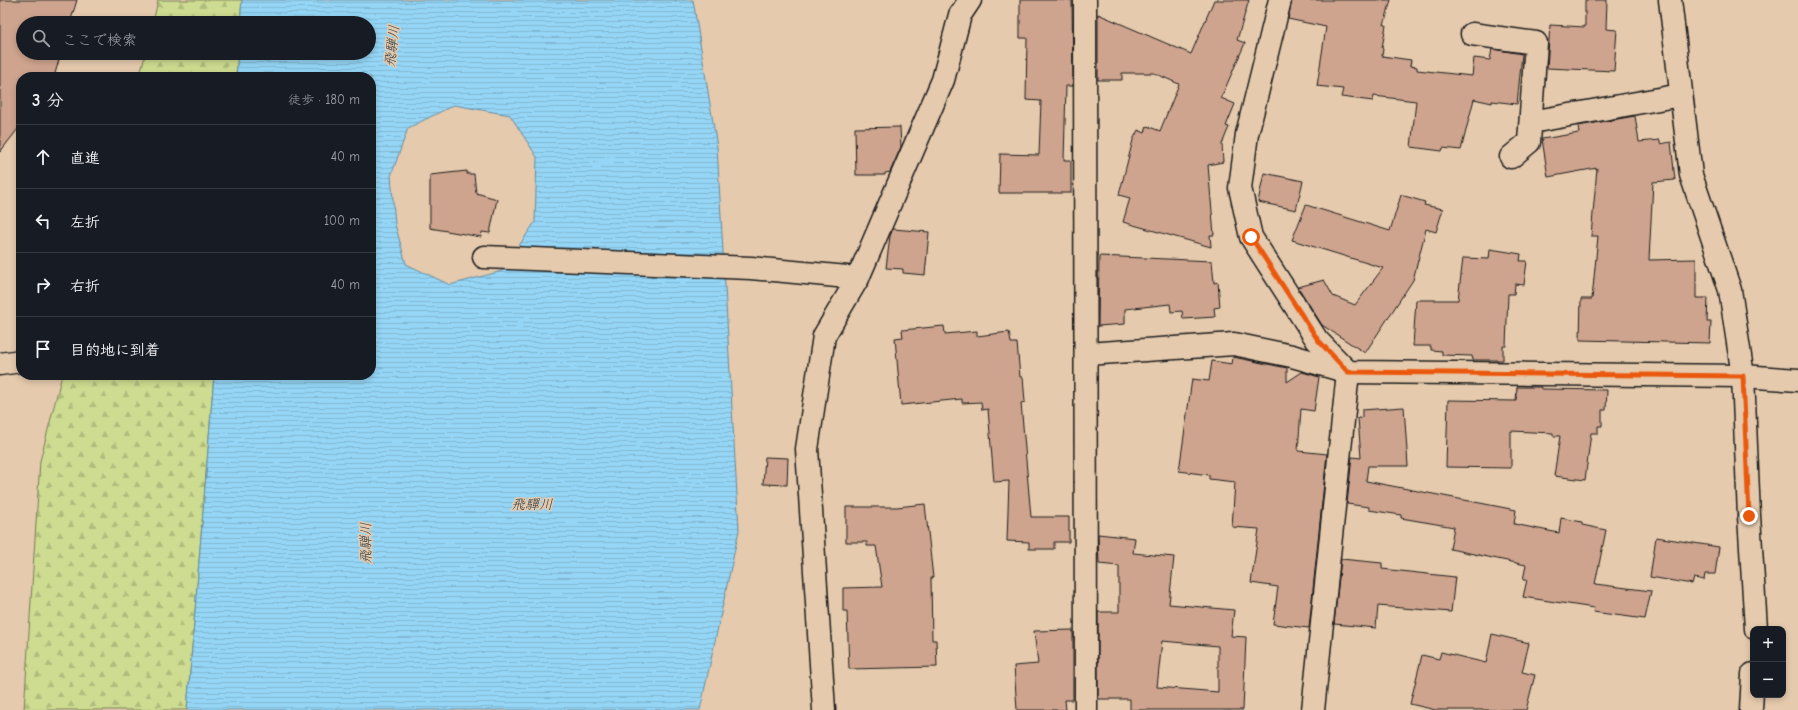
<!DOCTYPE html>
<html lang="ja">
<meta charset="utf-8">
<style>
body{margin:0;font-family:"Comic Neue","Klee One",sans-serif;background:#20242c;color:#f1f3f6}
.controls{position:absolute;right:12px;bottom:12px;display:grid;overflow:hidden;border-radius:8px;box-shadow:0 2px 6px #0003}
.controls button{width:36px;height:36px;display:grid;place-items:center;padding:0;border:0;border-bottom:1px solid #363941;background:#171b24;color:#f1f3f6;font:20px sans-serif}
.stop{position:absolute;width:12px;height:12px;margin:-9px;border:3px solid #ea580c;border-radius:50%;background:#fff}
.stop.end{background:#ea580c;border-color:#fff;box-shadow:0 1px 4px #0008}
.list{margin:0;padding:0;list-style:none}
h2{display:flex;justify-content:space-between;align-items:center;height:52px;margin:0;padding:0 16px;font-size:17px}
h2 small{font-size:13px;font-weight:400;color:#9ea1a6}
.list li{display:grid;grid-template-columns:26px 1fr auto;gap:12px;align-items:center;box-sizing:border-box;height:64px;padding:0 16px;border-top:1px solid #363941}
.list b{display:block;font-size:15px;white-space:nowrap}
.list em{font-size:13px;font-style:normal;color:#9ea1a6}
.icon{flex:none;width:22px;height:22px;fill:none;stroke:currentColor;stroke-width:2;stroke-linecap:round;stroke-linejoin:round}
.map{position:relative;flex:none;width:1798px;height:710px;overflow:hidden}
.search{position:absolute;background:#171b24;box-shadow:0 2px 6px #0003;left:16px;top:16px;width:360px;height:44px;display:flex;align-items:center;gap:10px;box-sizing:border-box;padding:0 14px;border-radius:22px;color:#9ea1a6;font-size:15px}
.panel{position:absolute;background:#171b24;box-shadow:0 2px 6px #0003;left:16px;top:72px;width:360px;height:308px;border-radius:16px}
.map>svg:first-child{display:block}
.forest{fill:url(#forest-firs);stroke:#747c56}
.water{fill:url(#water-rules);stroke:#658c9f;fill-rule:evenodd}
.building{fill:#cea48e;stroke:#1c1c1c;fill-rule:evenodd}
.lines{fill:none;stroke-linecap:round;stroke-linejoin:round}
.minor-casing{stroke:#1c1c1c;stroke-width:25}
.minor{stroke:#e5caad;stroke-width:22}
.route{stroke:#ea580c;stroke-width:5}
.labels{text-anchor:middle;dominant-baseline:central;stroke-width:3;stroke-linejoin:round;paint-order:stroke}
.water-label{font-size:14px;font-style:italic;fill:#344148;stroke:#e5caad}
</style>
<div class="map">
<svg width="1798" height="710" viewBox="0 0 1798 710">
<defs>
<pattern id="forest-firs" width="22" height="20" patternUnits="userSpaceOnUse"><rect width="22" height="20" fill="#cddc90"/><path d="M5 1l3.5 6h-7zM16 11l3.5 6h-7z" fill="#afbc7c"/></pattern>
<pattern id="water-rules" width="6" height="5" patternUnits="userSpaceOnUse"><rect width="6" height="5" fill="#95d6f6"/><path d="M0 2.5h6" fill="none" stroke="#80b7d2"/></pattern>
</defs>
<rect width="100%" height="100%" fill="#e5caad"/>
<filter id="ink" filterUnits="userSpaceOnUse"><feTurbulence type="fractalNoise" baseFrequency=".025" numOctaves="2"/><feDisplacementMap in="SourceGraphic" scale="8" xChannelSelector="R" yChannelSelector="G"/><feConvolveMatrix kernelMatrix="1 2 1 2 8 2 1 2 1" color-interpolation-filters="sRGB"/></filter>
<g filter="url(#ink)">
<g class="forest">
<path d="M 158,0 L 242,0 L 240,23 L 153,23 Z"/>
<path d="M 146,53 L 238,53 L 236,77 L 139,77 Z"/>
<path d="M 62,375 L 214,375 L 187,710 L 24,710 L 40,461 Z"/>
</g>
<path class="water" d="M 242,0 L 693,0 L 717,147 L 739,530 L 700,710 L 187,710 L 214,375 L 371,375 L 371,77 L 236,77 L 238,53 L 369,53 L 369,23 L 240,23 ZM 454,105 L 510,115 L 537,157 L 535,222 L 502,271 L 450,285 L 406,264 L 395,224 L 391,176 L 408,128 Z"/>
<g class="building">
<path d="M 0,0 L 77,0 L 70,23 L 23,23 L 23,53 L 61,53 L 54,77 L 21,77 L 21,125 L 0,152 Z"/>
<path d="M 1020,0 L 1072,0 L 1073,86 L 1066,86 L 1064,160 L 1071,160 L 1071,193 L 999,193 L 1000,154 L 1039,155 L 1041,101 L 1026,100 L 1027,38 L 1020,38 Z"/>
<path d="M 1214,0 L 1249,0 L 1237,40 L 1245,43 L 1221,98 L 1235,104 L 1226,126 L 1229,127 L 1222,144 L 1223,162 L 1208,165 L 1214,235 L 1210,235 L 1211,247 L 1123,222 L 1130,198 L 1119,195 L 1133,140 L 1138,130 L 1145,133 L 1147,126 L 1160,131 L 1179,84 L 1154,73 L 1122,73 L 1122,80 L 1098,80 L 1098,14 L 1191,54 Z"/>
<path d="M 1292,0 L 1391,0 L 1384,25 L 1386,25 L 1382,48 L 1383,49 L 1382,56 L 1411,60 L 1410,66 L 1417,67 L 1417,70 L 1472,76 L 1474,58 L 1490,60 L 1492,49 L 1522,54 L 1517,104 L 1492,101 L 1492,103 L 1474,99 L 1461,150 L 1443,148 L 1442,151 L 1411,147 L 1416,101 L 1374,96 L 1373,101 L 1341,97 L 1343,89 L 1317,86 L 1326,27 L 1288,19 Z"/>
<path d="M 1585,0 L 1607,0 L 1606,29 L 1617,30 L 1614,71 L 1547,68 L 1550,25 L 1585,27 Z"/>
<path d="M 1635,116 L 1639,142 L 1660,140 L 1660,144 L 1671,142 L 1675,180 L 1653,182 L 1649,260 L 1696,259 L 1696,298 L 1708,298 L 1707,322 L 1711,322 L 1710,343 L 1580,340 L 1581,299 L 1592,299 L 1598,236 L 1591,236 L 1597,168 L 1548,177 L 1542,139 L 1579,133 L 1578,126 Z"/>
<path d="M 900,127 L 901,147 L 890,172 L 885,173 L 885,175 L 856,175 L 855,128 Z"/>
<path d="M 467,171 L 467,174 L 474,174 L 476,193 L 497,199 L 490,233 L 482,232 L 481,237 L 430,228 L 430,175 Z"/>
<path d="M 1264,173 L 1303,181 L 1296,210 L 1258,202 Z"/>
<path d="M 1401,195 L 1425,202 L 1424,205 L 1443,209 L 1436,232 L 1426,229 L 1413,280 L 1365,353 L 1322,325 L 1298,287 L 1324,280 L 1333,296 L 1355,305 L 1383,268 L 1292,240 L 1306,205 L 1390,231 Z"/>
<path d="M 893,229 L 929,232 L 925,275 L 903,273 L 903,269 L 886,268 L 890,236 Z"/>
<path d="M 1490,249 L 1521,254 L 1520,261 L 1527,261 L 1524,285 L 1515,284 L 1514,294 L 1508,294 L 1506,346 L 1503,346 L 1503,360 L 1473,360 L 1472,356 L 1442,355 L 1442,351 L 1431,350 L 1431,346 L 1413,346 L 1416,300 L 1458,300 L 1463,258 L 1489,259 Z"/>
<path d="M 1099,256 L 1212,261 L 1214,283 L 1218,282 L 1220,307 L 1214,308 L 1215,317 L 1183,319 L 1182,311 L 1171,312 L 1170,304 L 1125,309 L 1125,324 L 1098,326 Z"/>
<path d="M 944,326 L 945,334 L 977,331 L 977,336 L 1009,332 L 1011,343 L 1017,343 L 1020,377 L 1023,377 L 1025,402 L 1021,403 L 1031,517 L 1069,517 L 1069,542 L 1054,542 L 1054,549 L 1029,549 L 1029,542 L 1007,541 L 1009,481 L 994,482 L 988,409 L 982,410 L 981,402 L 962,403 L 962,399 L 901,405 L 895,338 L 903,337 L 902,330 Z"/>
<path d="M 1233,357 L 1287,368 L 1287,382 L 1302,372 L 1319,377 L 1314,411 L 1301,409 L 1298,451 L 1327,454 L 1309,628 L 1273,624 L 1278,587 L 1251,583 L 1259,529 L 1232,527 L 1235,482 L 1209,479 L 1209,475 L 1179,471 L 1192,379 L 1209,381 L 1212,361 L 1232,364 Z"/>
<path d="M 1517,387 L 1541,387 L 1541,389 L 1607,390 L 1606,410 L 1602,410 L 1602,426 L 1598,426 L 1598,433 L 1591,433 L 1585,480 L 1554,476 L 1560,436 L 1553,436 L 1553,433 L 1511,431 L 1511,468 L 1446,467 L 1448,400 L 1516,401 Z"/>
<path d="M 1404,407 L 1408,466 L 1368,466 L 1366,481 L 1516,510 L 1514,524 L 1559,533 L 1561,518 L 1582,522 L 1582,525 L 1606,530 L 1595,584 L 1651,591 L 1645,619 L 1593,612 L 1594,608 L 1523,597 L 1527,580 L 1523,580 L 1526,565 L 1450,549 L 1454,527 L 1401,518 L 1401,515 L 1369,510 L 1369,507 L 1347,504 L 1352,457 L 1361,458 L 1358,418 L 1362,418 L 1362,410 Z"/>
<path d="M 765,457 L 788,458 L 787,485 L 763,484 Z"/>
<path d="M 925,504 L 933,578 L 931,578 L 932,640 L 936,640 L 937,667 L 849,669 L 847,611 L 843,611 L 843,588 L 882,587 L 876,546 L 867,546 L 867,542 L 846,542 L 846,507 L 897,507 Z"/>
<path d="M 1098,534 L 1135,538 L 1133,553 L 1174,557 L 1169,604 L 1234,610 L 1231,636 L 1246,637 L 1243,710 L 1130,710 L 1130,699 L 1098,699 L 1098,612 L 1119,612 L 1119,566 L 1099,564 ZM 1162,641 L 1218,646 L 1218,692 L 1157,687 Z"/>
<path d="M 1656,537 L 1719,547 L 1715,574 L 1705,574 L 1704,580 L 1694,578 L 1692,584 L 1650,577 Z"/>
<path d="M 1341,559 L 1382,563 L 1382,569 L 1455,577 L 1451,612 L 1378,606 L 1376,628 L 1334,624 Z"/>
<path d="M 1073,630 L 1073,700 L 1065,700 L 1066,710 L 1017,710 L 1014,666 L 1038,664 L 1034,631 Z"/>
<path d="M 1492,634 L 1529,643 L 1522,672 L 1535,675 L 1526,710 L 1436,710 L 1410,704 L 1422,655 L 1439,659 L 1441,652 L 1486,663 Z"/>
</g>
<g class="lines">
<g class="minor-casing">
<g id="minor">
<path d="M 1085,0 L 1086,710"/>
<path d="M 1280,0 L 1247,134 L 1240,188 L 1251,237 L 1317,340 L 1348,372 L 1313,710"/>
<path d="M 1670,0 L 1691,175 L 1730,290 L 1743,376 L 1749,516 L 1756,629"/>
<path d="M 1472,34 L 1536,43 L 1529,142 L 1511,157"/>
<path d="M 1531,122 L 1681,95"/>
<path d="M 484,257 L 751,268 L 858,278"/>
<path d="M 1086,354 L 1234,344 L 1292,356 L 1348,372 L 1743,376 L 1798,380"/>
<path d="M 0,364 L 21,361"/>
<path d="M 824,710 L 807,449 L 824,336 L 858,278 L 943,80 L 960,15 L 970,0"/>
<path d="M 1751,710 L 1753,674"/>
</g>
</g>
<use href="#minor" class="minor"/>
</g>
</g>
<g class="lines" filter="url(#ink)">
<path class="route" d="M 1251,237 L 1318,340 L 1348,372 L 1743,376 L 1749,516"/>
</g>
<g class="labels">
<g class="water-label">
<text transform="translate(392 46) rotate(-83)">飛騨川</text>
<text x="532" y="504">飛驒川</text>
<text transform="translate(366 543) rotate(-91)">飛騨川</text>
</g>
</g>
</svg>
<div class="controls">
<button>+</button>
<button>−</button>
</div>
<div class="stop" style="left:1251px;top:237px"></div>
<div class="stop end" style="left:1749px;top:516px"></div>
<div class="search"><svg class="icon" aria-label="search" viewBox="0 0 24 24"><circle cx="10" cy="10" r="6"/><path d="M15 15l6 6"/></svg>ここで検索</div>
<section class="panel">
<h2>3 分<small>徒歩 · 180 m</small></h2>
<ul class="list">
<li><svg class="icon" aria-label="ahead" viewBox="0 0 24 24"><path d="M12 20V5M6 11l6-6 6 6"/></svg><div><b>直進</b></div><em>40 m</em></li>
<li><svg class="icon" aria-label="left" viewBox="0 0 24 24"><path d="M17 20v-9H6M10 6l-5 5 5 5"/></svg><div><b>左折</b></div><em>100 m</em></li>
<li><svg class="icon" aria-label="right" viewBox="0 0 24 24"><path d="M7 20v-9h11M14 6l5 5-5 5"/></svg><div><b>右折</b></div><em>40 m</em></li>
<li><svg class="icon" aria-label="arrive" viewBox="0 0 24 24"><path d="M6 21V4h12l-3 4 3 4H6"/></svg><div><b>目的地に到着</b></div></li>
</ul>
</section>
</div>
